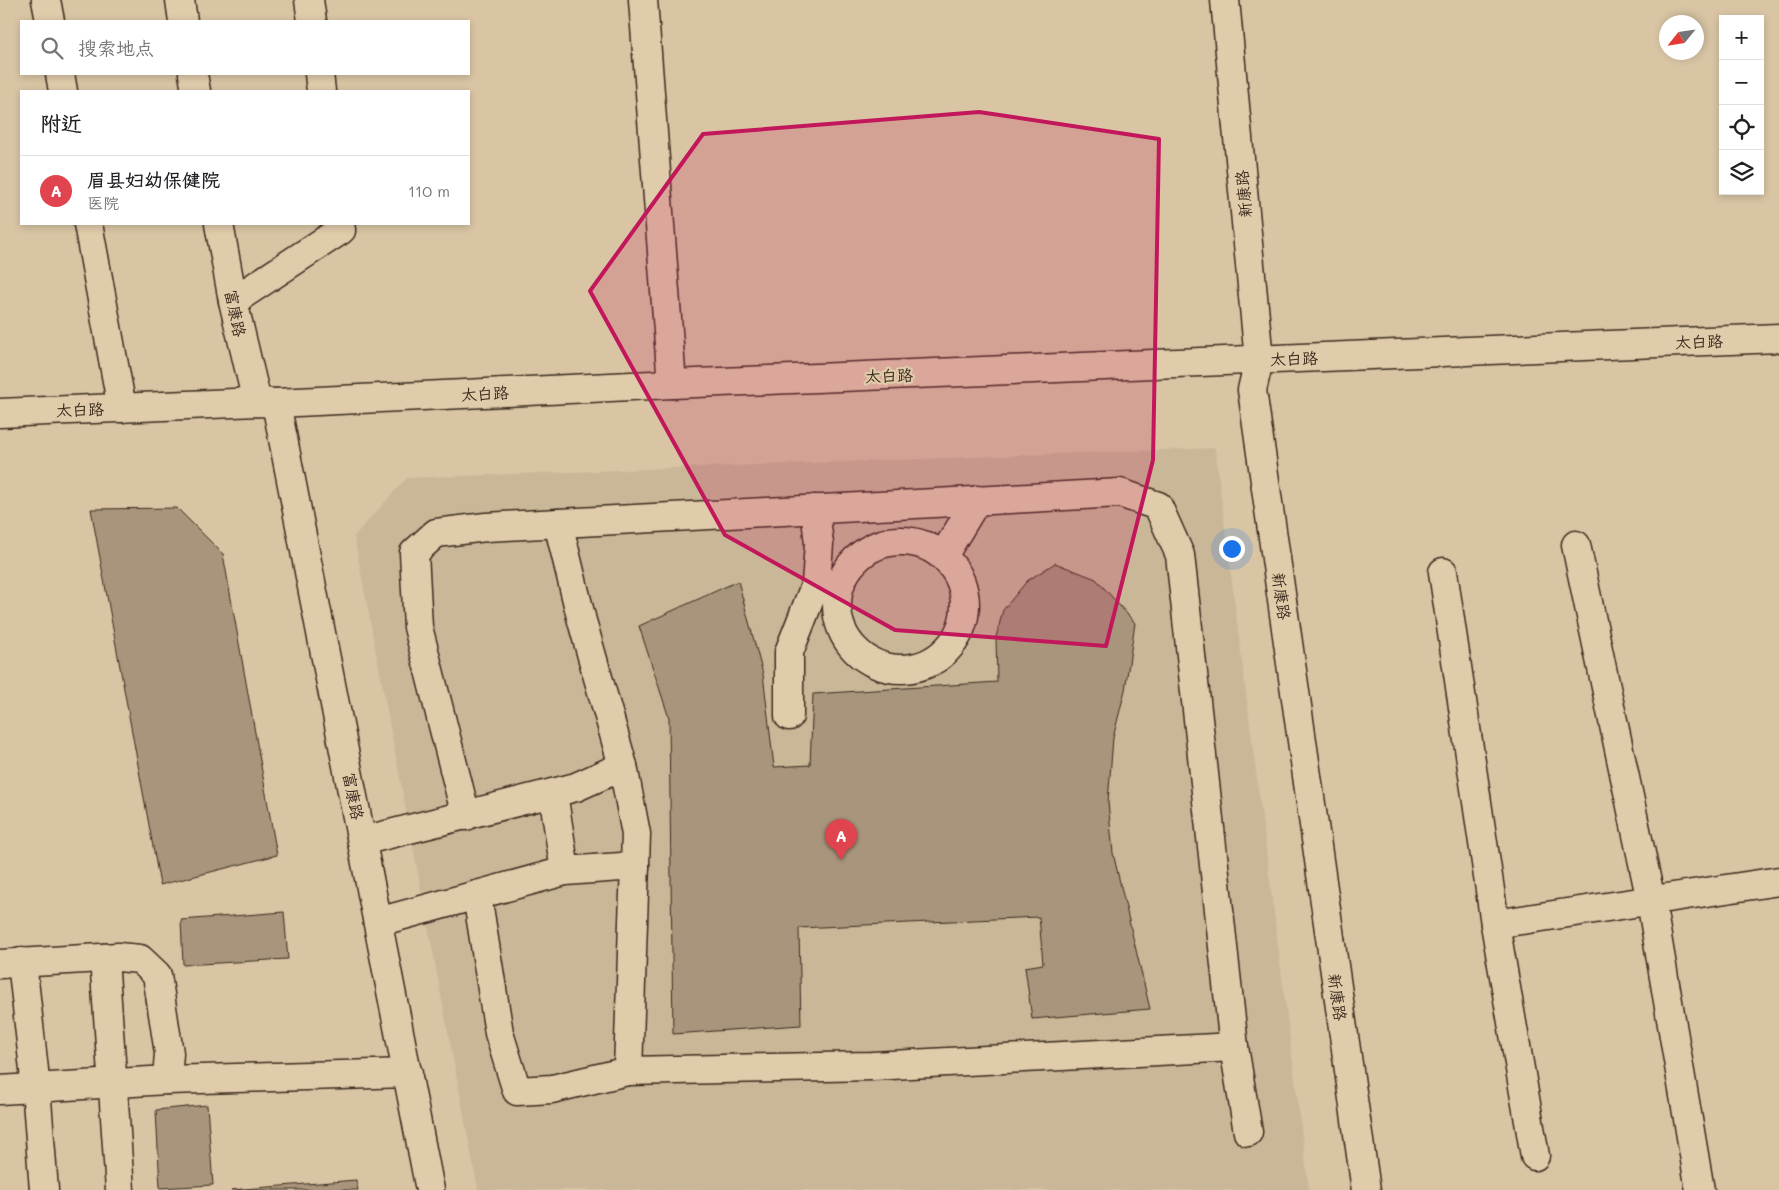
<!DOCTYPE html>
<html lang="zh">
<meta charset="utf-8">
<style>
body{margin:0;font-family:Mali,"LXGW WenKai TC",sans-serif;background:#f6f6f6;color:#202124}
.controls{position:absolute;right:15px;top:15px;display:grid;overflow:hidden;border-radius:0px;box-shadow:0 2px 8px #0003}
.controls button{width:45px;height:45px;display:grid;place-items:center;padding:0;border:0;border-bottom:1px solid #e0e0e0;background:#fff;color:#202124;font:25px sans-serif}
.compass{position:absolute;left:1659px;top:15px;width:45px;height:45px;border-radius:50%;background:#fff;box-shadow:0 2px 8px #0003;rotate:240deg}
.you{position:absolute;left:1231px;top:548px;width:18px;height:18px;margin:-12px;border:4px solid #fff;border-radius:50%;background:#1a73e8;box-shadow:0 0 0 8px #1a73e833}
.badge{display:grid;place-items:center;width:32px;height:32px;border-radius:50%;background:#ea580c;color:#fff;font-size:16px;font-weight:700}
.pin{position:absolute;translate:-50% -41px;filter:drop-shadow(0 1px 2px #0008)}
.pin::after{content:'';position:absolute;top:26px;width:18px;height:15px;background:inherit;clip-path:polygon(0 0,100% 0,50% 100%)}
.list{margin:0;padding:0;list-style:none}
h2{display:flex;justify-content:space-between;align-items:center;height:65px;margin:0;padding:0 20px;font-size:21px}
h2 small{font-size:16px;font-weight:400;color:#757577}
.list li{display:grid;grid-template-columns:32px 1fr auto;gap:15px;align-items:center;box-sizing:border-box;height:70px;padding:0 20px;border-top:1px solid #e0e0e0}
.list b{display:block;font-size:19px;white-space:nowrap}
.list p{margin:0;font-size:16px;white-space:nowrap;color:#757577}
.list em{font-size:16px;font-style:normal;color:#757577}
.icon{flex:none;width:28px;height:28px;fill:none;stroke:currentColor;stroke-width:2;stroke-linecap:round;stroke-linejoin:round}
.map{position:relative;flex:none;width:1779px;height:1190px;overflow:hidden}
.search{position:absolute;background:#fff;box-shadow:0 2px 8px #0003;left:20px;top:20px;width:450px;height:55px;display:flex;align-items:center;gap:12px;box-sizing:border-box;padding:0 18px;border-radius:0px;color:#757577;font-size:19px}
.panel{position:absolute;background:#fff;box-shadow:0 2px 8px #0003;left:20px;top:90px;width:450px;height:135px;border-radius:0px}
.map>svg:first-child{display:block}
.built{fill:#cab798}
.building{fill:#a8957b;stroke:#3b2a1e}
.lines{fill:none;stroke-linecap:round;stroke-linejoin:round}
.minor-casing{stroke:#3b2a1e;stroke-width:31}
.major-casing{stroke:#3b2a1e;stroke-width:31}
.minor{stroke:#e0cbaa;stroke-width:28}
.major{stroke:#e0cbaa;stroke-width:28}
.marked{fill:#c2185b;fill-opacity:0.2;stroke:#c2185b;stroke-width:4;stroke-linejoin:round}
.labels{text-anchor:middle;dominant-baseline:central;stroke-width:4.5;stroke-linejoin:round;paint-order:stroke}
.street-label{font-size:16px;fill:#3b2a1e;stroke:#e0cbaa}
</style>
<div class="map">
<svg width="1779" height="1190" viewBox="0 0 1779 1190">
<rect width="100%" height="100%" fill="#d9c5a4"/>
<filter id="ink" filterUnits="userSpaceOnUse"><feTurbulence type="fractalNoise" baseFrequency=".02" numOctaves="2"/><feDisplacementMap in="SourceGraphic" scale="10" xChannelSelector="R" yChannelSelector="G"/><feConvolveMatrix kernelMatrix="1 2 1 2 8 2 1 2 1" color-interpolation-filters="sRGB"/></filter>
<g filter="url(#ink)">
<path class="built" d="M 1215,448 L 1309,1190 L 478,1190 L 354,536 L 407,478 Z"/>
<g class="building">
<path d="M 177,508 L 223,554 L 277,855 L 160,885 L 91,509 Z"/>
<path d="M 1055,563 L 1096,579 L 1135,623 L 1125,690 L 1113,738 L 1108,802 L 1113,853 L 1150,1009 L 1032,1019 L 1025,967 L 1043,964 L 1039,917 L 799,928 L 801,1025 L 673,1034 L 669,718 L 639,626 L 738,581 L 763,674 L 774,767 L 810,765 L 813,694 L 997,682 L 996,637 L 1003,610 L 1027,581 Z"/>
<path d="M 284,912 L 288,959 L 183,965 L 181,920 Z"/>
<path d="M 207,1105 L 213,1185 L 160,1188 L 156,1110 Z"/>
<path d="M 356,1180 L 358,1190 L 231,1190 Z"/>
</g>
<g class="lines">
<g class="minor-casing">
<g id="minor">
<path d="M 46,0 L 50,21"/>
<path d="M 180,0 L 183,21"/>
<path d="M 309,0 L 312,21"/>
<path d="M 643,0 L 672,384"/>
<path d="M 1225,0 L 1259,360 L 1252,390 L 1366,1190"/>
<path d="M 60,74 L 63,91"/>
<path d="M 193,74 L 196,91"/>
<path d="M 319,74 L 321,91"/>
<path d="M 88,224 L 122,408"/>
<path d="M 219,224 L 233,301 L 257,402"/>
<path d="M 233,301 L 341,230 L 340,224"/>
<path d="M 558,523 L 582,621 L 623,766 L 636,834 L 628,1071"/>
<circle cx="901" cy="605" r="64"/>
<path d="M 1576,545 L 1651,901 L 1700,1190"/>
<path d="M 943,556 L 977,500"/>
<path d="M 1443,572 L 1495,924 L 1535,1156"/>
<path d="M 789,716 L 789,652 L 816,583 L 819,544 L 815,509"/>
<path d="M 553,793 L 565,871"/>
<path d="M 466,816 L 418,627 L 414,553 L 436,533 L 486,527 L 1120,493 L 1158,506 L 1180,555 L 1234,1047 L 1248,1132"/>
<path d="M 362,841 L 576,787 L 623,766"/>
<path d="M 477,895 L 499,1033 L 517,1091 L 552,1089 L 628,1071 L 872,1066 L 1234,1047"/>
<path d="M 378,922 L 565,871 L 635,866"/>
<path d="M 1495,924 L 1779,881"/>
<path d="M 104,958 L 120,1190"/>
<path d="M 22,962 L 36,1088 L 44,1190"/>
<path d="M 0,964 L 118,957 L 140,959 L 157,975 L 169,1053 L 167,1080"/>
<path d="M 0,1090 L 167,1080 L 408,1073"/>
</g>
</g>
<g class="major-casing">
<g id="major">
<path d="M 276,403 L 430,1190"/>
<path d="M 0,413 L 257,402 L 276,403 L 672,384 L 1779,338"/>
</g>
</g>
<use href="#minor" class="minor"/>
<use href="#major" class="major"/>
</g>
</g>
<path class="marked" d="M 979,112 L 1159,139 L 1153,460 L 1106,646 L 895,630 L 725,535 L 590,291 L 703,134 Z"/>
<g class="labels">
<g class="street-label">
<text transform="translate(1243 194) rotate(-95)">新康路</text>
<text transform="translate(236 313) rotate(78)">富康路</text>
<text transform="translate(1699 341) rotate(-2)">太白路</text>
<text transform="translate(1294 358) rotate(-2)">太白路</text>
<text transform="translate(889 375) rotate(-2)">太白路</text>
<text transform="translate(485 393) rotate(-3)">太白路</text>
<text transform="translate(80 409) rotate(-2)">太白路</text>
<text transform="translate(1282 596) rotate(82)">新康路</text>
<text transform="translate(354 796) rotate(79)">富康路</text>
<text transform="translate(1338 997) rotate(82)">新康路</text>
</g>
</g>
</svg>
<div class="controls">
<button>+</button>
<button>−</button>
<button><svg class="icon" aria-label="locate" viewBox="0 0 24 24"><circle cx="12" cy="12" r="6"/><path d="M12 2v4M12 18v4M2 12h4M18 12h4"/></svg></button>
<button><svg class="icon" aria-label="layers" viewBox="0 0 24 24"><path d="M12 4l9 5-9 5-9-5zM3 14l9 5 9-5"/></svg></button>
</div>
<svg class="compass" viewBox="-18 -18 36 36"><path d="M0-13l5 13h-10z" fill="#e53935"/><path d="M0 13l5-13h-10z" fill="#757577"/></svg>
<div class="you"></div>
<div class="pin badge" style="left:841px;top:860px;background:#e0444e">A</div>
<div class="search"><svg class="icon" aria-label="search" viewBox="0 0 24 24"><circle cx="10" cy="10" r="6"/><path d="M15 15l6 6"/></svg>搜索地点</div>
<section class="panel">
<h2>附近<small></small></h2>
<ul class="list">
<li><span class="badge" style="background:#e0444e">A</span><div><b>眉县妇幼保健院</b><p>医院</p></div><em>110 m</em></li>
</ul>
</section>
</div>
